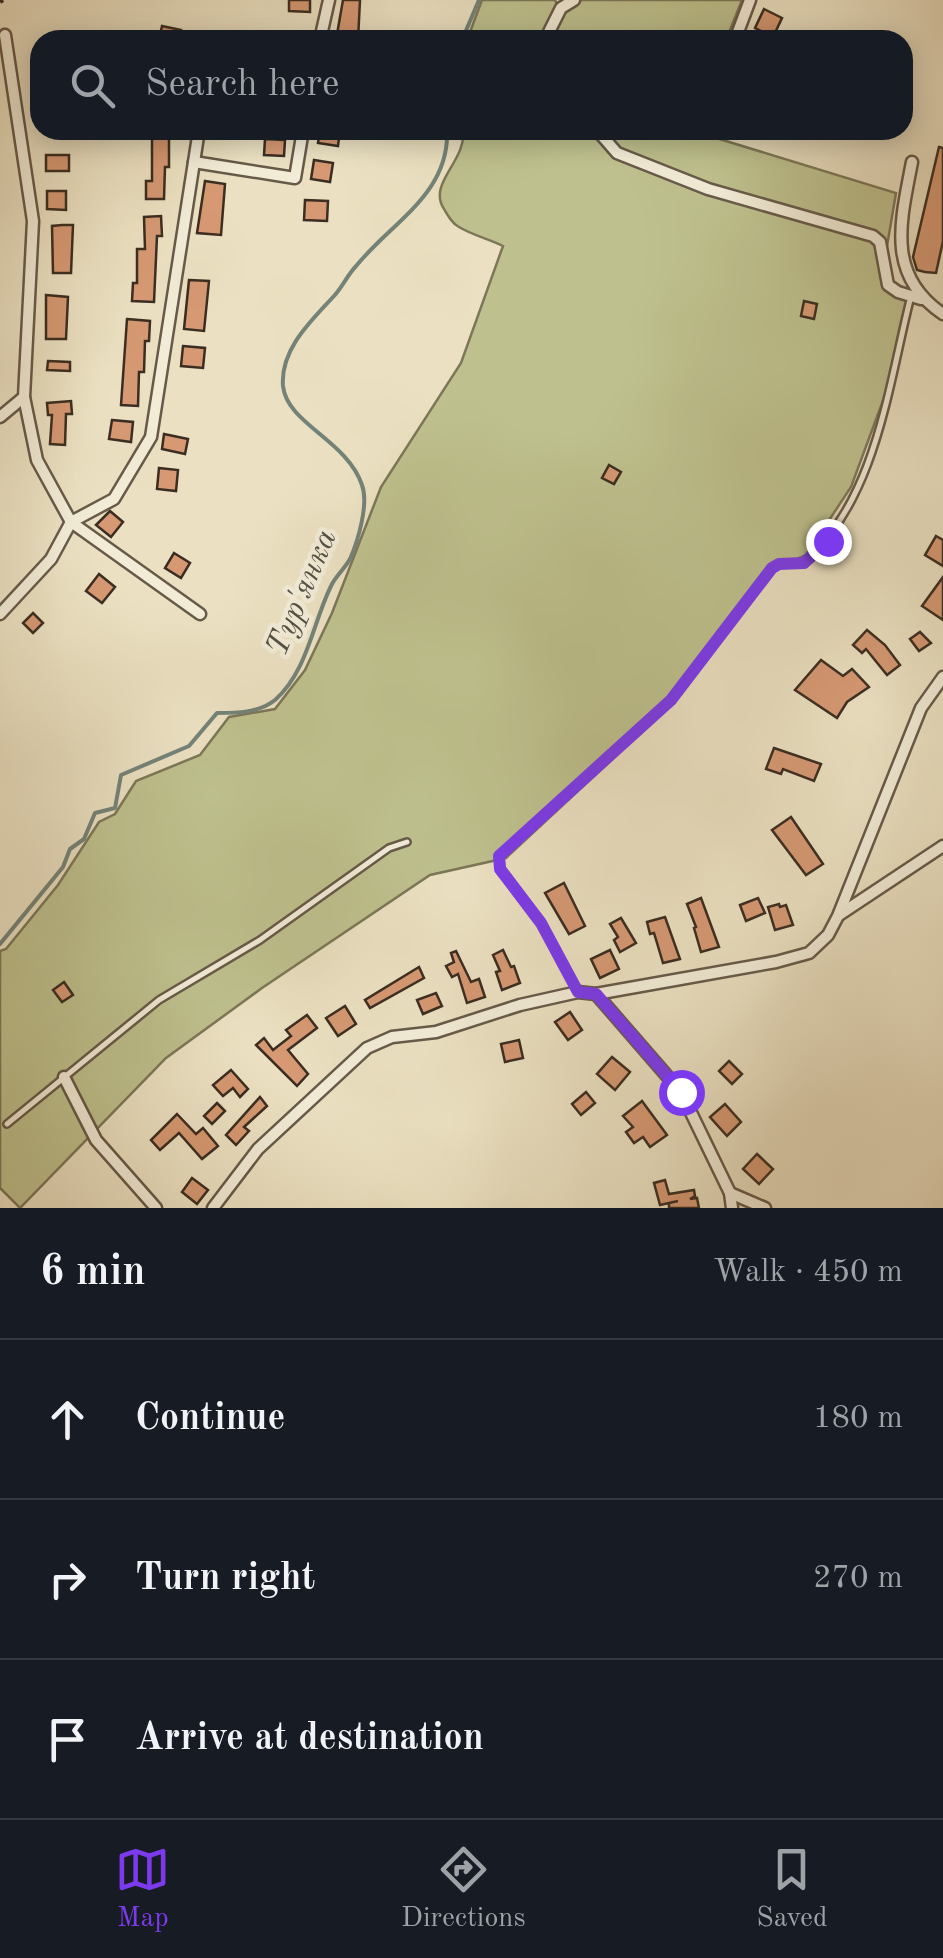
<!DOCTYPE html>
<meta charset="utf-8">
<style>
body{margin:0;font-family:"Old Standard TT",serif;background:#20242c;color:#f1f3f6}
.stop{position:absolute;width:30px;height:30px;margin:-22px;border:8px solid #7c3aed;border-radius:50%;background:#fff}
.stop.end{background:#7c3aed;border-color:#fff;box-shadow:0 2px 10px #0008}
.list{margin:0;padding:0;list-style:none}
h2{display:flex;justify-content:space-between;align-items:center;height:130px;margin:0;padding:0 40px;font-size:42px}
h2 small{font-size:32px;font-weight:400;color:#9ea1a6}
.list li{display:grid;grid-template-columns:65px 1fr auto;gap:30px;align-items:center;box-sizing:border-box;height:160px;padding:0 40px;border-top:2px solid #363941}
.list b{display:block;font-size:38px;white-space:nowrap}
.list em{font-size:32px;font-style:normal;color:#9ea1a6}
.icon{flex:none;width:55px;height:55px;fill:none;stroke:currentColor;stroke-width:2;stroke-linecap:round;stroke-linejoin:round}
.map{position:relative;flex:none;width:943px;height:1208px;overflow:hidden}
.search{position:absolute;background:#171b24;box-shadow:0 5px 25px #0003;left:30px;right:30px;top:30px;height:110px;display:flex;align-items:center;gap:25px;box-sizing:border-box;padding:0 35px;border-radius:30px;color:#9ea1a6;font-size:38px}
.sheet{height:610px;background:#171b24}
nav{display:flex;justify-content:space-around;align-items:center;box-sizing:border-box;height:140px;border-top:2px solid #363941;background:#171b24;font-size:28px;color:#9ea1a6}
nav a{display:grid;justify-items:center;gap:5px}
nav .on{color:#7c3aed}
.map>svg:first-child{display:block}
.green{fill:#bec18e;stroke:#7c7758;stroke-width:2.5}
.lines{fill:none;stroke-linecap:round;stroke-linejoin:round}
.stream{stroke:#738379;stroke-width:4}
.building{fill:#d69973;stroke:#3b2d21;stroke-width:2.5}
.service-casing{stroke:#675a49;stroke-width:10}
.minor-casing{stroke:#675a49;stroke-width:15}
.service{stroke:#f2ecd7;stroke-width:5}
.minor{stroke:#f2ecd7;stroke-width:10}
.rail{stroke:#3b2d21;stroke-width:4;stroke-dasharray:18 18;stroke-linecap:butt}
.route{stroke:#7c3aed;stroke-width:12}
.labels{text-anchor:middle;dominant-baseline:central;stroke-width:9;stroke-linejoin:round;paint-order:stroke}
.water-label{font-size:32px;font-style:italic;fill:#525146;stroke:#f2ecd7}
</style>
<div class="map">
<svg width="943" height="1208" viewBox="0 0 943 1208">
<rect width="100%" height="100%" fill="#ebe1c2"/>
<filter id="stains"><feTurbulence type="fractalNoise" baseFrequency=".002" numOctaves="4"/><feColorMatrix values="0 0 0 0 .2 0 0 0 0 .09 0 0 0 0 .02 0 0 0 .5 -.17"/></filter>
<radialGradient id="worn" r=".72"><stop offset=".6" stop-color="#630" stop-opacity="0"/><stop offset="1" stop-color="#630" stop-opacity=".3"/></radialGradient>
<g class="green">
<path d="M 482,0 L 555,0 L 558,6 L 574,0 L 742,0 L 726,40 L 467,40 Z"/>
<path d="M 463,130 L 690,130 L 896,193 L 885,258 L 894,284 L 914,294 L 891,379 L 851,487 L 806,555 L 776,568 L 678,698 L 506,858 L 430,875 L 262,988 L 166,1058 L 20,1208 L 0,1188 L 0,951 L 6,949 L 58,885 L 99,822 L 115,814 L 136,781 L 200,755 L 229,717 L 275,709 L 305,670 L 332,613 L 381,487 L 461,363 L 503,246 C 489,239 472,235 459,227 C 452,223 448,216 444,209 C 427,183 467,161 463,130 Z"/>
</g>
<g class="lines">
<g class="stream">
<path d="M 462,40 L 479,0"/>
<path d="M 0,944 L 63,867 L 70,849 L 84,839 L 95,813 L 115,808 L 121,775 L 189,746 L 217,713 C 236,713 259,713 275,700 C 308,671 313,621 332,584 C 337,575 345,568 350,559 C 358,541 369,504 362,485 C 347,440 287,424 283,386 C 280,349 312,320 334,296 C 343,286 348,274 357,265 C 392,222 450,193 447,130"/>
</g>
</g>
<g class="building">
<path d="M 289,0 L 310,0 L 310,12 L 289,11 Z"/>
<path d="M 343,0 L 360,0 L 358,40 L 336,40 Z"/>
<path d="M 764,9 L 782,18 L 773,37 L 755,28 Z"/>
<path d="M 162,26 L 181,30 L 179,40 L 159,40 Z"/>
<path d="M 152,130 L 169,130 L 169,167 L 165,167 L 164,199 L 146,199 L 146,181 L 152,181 Z"/>
<path d="M 320,130 L 340,130 L 338,146 L 318,143 Z"/>
<path d="M 265,139 L 285,140 L 284,156 L 264,155 Z"/>
<path d="M 939,147 L 943,148 L 943,241 L 936,273 L 925,272 L 917,270 L 913,257 Z"/>
<rect x="46" y="155" width="23" height="16"/>
<path d="M 314,160 L 333,163 L 330,182 L 311,179 Z"/>
<path d="M 205,181 L 225,184 L 221,235 L 197,233 Z"/>
<path d="M 47,191 L 66,191 L 66,210 L 47,209 Z"/>
<path d="M 305,200 L 328,201 L 327,221 L 304,220 Z"/>
<path d="M 161,216 L 162,236 L 157,236 L 154,302 L 132,301 L 133,283 L 137,283 L 137,249 L 145,249 L 144,217 Z"/>
<path d="M 62,225 L 73,225 L 71,273 L 53,273 L 52,226 Z"/>
<path d="M 189,280 L 209,281 L 204,331 L 184,329 Z"/>
<path d="M 46,295 L 68,297 L 66,339 L 46,339 Z"/>
<path d="M 804,301 L 817,304 L 814,319 L 801,316 Z"/>
<path d="M 127,319 L 150,321 L 149,341 L 145,341 L 144,372 L 139,372 L 138,406 L 121,405 Z"/>
<path d="M 183,346 L 205,348 L 203,368 L 181,366 Z"/>
<path d="M 48,361 L 70,362 L 70,371 L 47,370 Z"/>
<path d="M 71,401 L 72,414 L 66,414 L 65,445 L 50,444 L 52,415 L 48,415 L 47,403 Z"/>
<path d="M 112,420 L 133,422 L 131,442 L 109,439 Z"/>
<path d="M 164,434 L 188,439 L 185,454 L 162,449 Z"/>
<path d="M 609,465 L 621,472 L 614,484 L 602,478 Z"/>
<path d="M 159,468 L 178,470 L 176,491 L 157,489 Z"/>
<path d="M 110,511 L 123,522 L 111,537 L 96,525 Z"/>
<path d="M 936,536 L 943,540 L 943,566 L 925,555 Z"/>
<path d="M 174,553 L 190,563 L 181,578 L 165,568 Z"/>
<path d="M 99,574 L 115,587 L 102,603 L 86,591 Z"/>
<path d="M 943,577 L 943,620 L 922,606 Z"/>
<path d="M 33,613 L 43,623 L 33,633 L 23,623 Z"/>
<path d="M 867,630 L 885,645 L 900,665 L 887,675 L 866,649 L 862,653 L 853,645 Z"/>
<path d="M 920,632 L 931,643 L 919,651 L 910,639 Z"/>
<path d="M 821,660 L 843,676 L 852,669 L 869,687 L 847,702 L 837,718 L 795,690 Z"/>
<path d="M 774,748 L 821,764 L 814,781 L 783,769 L 781,774 L 766,769 Z"/>
<path d="M 791,817 L 823,864 L 806,875 L 772,830 Z"/>
<path d="M 564,883 L 585,926 L 569,934 L 545,893 Z"/>
<path d="M 701,898 L 719,947 L 701,952 L 694,928 L 696,927 L 687,904 Z"/>
<path d="M 758,898 L 765,913 L 746,921 L 740,905 Z"/>
<path d="M 779,904 L 780,907 L 786,905 L 793,925 L 775,930 L 768,907 Z"/>
<path d="M 665,917 L 680,959 L 663,963 L 654,933 L 650,934 L 647,922 Z"/>
<path d="M 621,918 L 636,943 L 620,952 L 614,940 L 618,937 L 610,924 Z"/>
<path d="M 503,950 L 511,967 L 514,966 L 520,983 L 502,990 L 496,972 L 500,971 L 493,955 Z"/>
<path d="M 610,950 L 619,969 L 600,978 L 591,959 Z"/>
<path d="M 456,951 L 471,982 L 479,979 L 485,997 L 467,1003 L 458,974 L 452,977 L 446,966 L 454,962 L 451,953 Z"/>
<path d="M 419,967 L 424,978 L 370,1008 L 365,1000 Z"/>
<path d="M 64,982 L 73,995 L 62,1002 L 53,990 Z"/>
<path d="M 436,993 L 442,1006 L 423,1014 L 417,1000 Z"/>
<path d="M 345,1006 L 356,1024 L 338,1036 L 326,1018 Z"/>
<path d="M 570,1012 L 582,1030 L 568,1040 L 555,1022 Z"/>
<path d="M 307,1015 L 317,1028 L 288,1050 L 308,1074 L 297,1086 L 256,1045 L 264,1038 L 273,1050 L 291,1036 L 286,1030 Z"/>
<path d="M 519,1040 L 523,1058 L 505,1062 L 501,1044 Z"/>
<path d="M 612,1057 L 630,1072 L 615,1090 L 597,1074 Z"/>
<path d="M 729,1061 L 742,1074 L 732,1084 L 719,1071 Z"/>
<path d="M 231,1070 L 248,1089 L 240,1097 L 233,1088 L 223,1096 L 213,1085 Z"/>
<path d="M 586,1092 L 595,1103 L 581,1115 L 572,1104 Z"/>
<path d="M 260,1097 L 267,1106 L 244,1127 L 249,1131 L 236,1145 L 226,1135 Z"/>
<path d="M 642,1101 L 667,1135 L 650,1147 L 643,1137 L 634,1143 L 626,1132 L 633,1127 L 623,1116 Z"/>
<path d="M 217,1103 L 225,1111 L 212,1124 L 204,1116 Z"/>
<path d="M 725,1104 L 741,1122 L 727,1136 L 710,1117 Z"/>
<path d="M 177,1114 L 196,1134 L 203,1128 L 218,1146 L 202,1159 L 179,1133 L 160,1150 L 151,1140 Z"/>
<path d="M 757,1154 L 773,1169 L 759,1184 L 743,1169 Z"/>
<path d="M 192,1178 L 208,1190 L 197,1204 L 182,1192 Z"/>
<path d="M 665,1180 L 669,1194 L 694,1190 L 695,1196 L 690,1199 L 697,1198 L 699,1208 L 669,1208 L 669,1203 L 678,1201 L 660,1205 L 654,1183 Z"/>
</g>
<g class="lines">
<g class="service-casing">
<g id="service">
<path d="M 577,990 L 541,923 L 501,869 L 499,856 L 671,700 L 772,567 L 779,564 L 804,563 C 877,498 888,386 911,296"/>
<path d="M 7,1124 L 159,1000 L 260,940 L 389,848 L 407,842"/>
</g>
</g>
<g class="minor-casing">
<g id="minor">
<path d="M 5,35 L 33,221 L 24,397 L 37,460 L 71,522 L 200,614"/>
<path d="M 320,40 L 329,0"/>
<path d="M 545,40 L 561,8 L 574,0"/>
<path d="M 735,40 L 750,0"/>
<path d="M 597,130 L 617,153 L 708,189 L 873,236 L 880,242 L 888,285 L 898,292 L 921,299"/>
<path d="M 194,162 L 295,178 L 303,130"/>
<path d="M 912,162 C 901,220 885,275 943,314"/>
<path d="M 0,417 L 24,397"/>
<path d="M 71,522 L 114,499 L 151,437 L 199,130"/>
<path d="M 0,614 L 51,559 L 71,522"/>
<path d="M 839,915 L 943,846"/>
<path d="M 596,994 L 681,1092 L 730,1193 L 732,1208"/>
<path d="M 64,1077 L 96,1140 L 156,1208"/>
<path d="M 730,1193 L 765,1208"/>
<path d="M 213,1208 L 258,1149 L 367,1048 L 392,1037 L 436,1032 L 520,1005 L 578,992 L 596,994 L 776,962 L 809,953 L 828,935 L 838,916 L 921,708 L 943,677"/>
</g>
</g>
<use href="#service" class="service"/>
<use href="#minor" class="minor"/>
<path class="rail" d="M 0,2 L 3,0"/>
</g>
<g class="lines">
<path class="route" d="M 681,1092 L 596,994 L 578,992 L 541,923 L 500,869 L 499,856 L 671,700 L 772,568 L 779,564 L 804,563 L 828,541"/>
</g>
<g class="labels">
<g class="water-label">
<text transform="translate(303 593) rotate(-67)">Тур'янка</text>
</g>
</g>
<rect width="100%" height="100%" filter="url(#stains)"/>
<rect width="100%" height="100%" fill="url(#worn)"/>
</svg>
<div class="stop" style="left:681px;top:1092px"></div>
<div class="stop end" style="left:828px;top:541px"></div>
<div class="search"><svg class="icon" aria-label="search" viewBox="0 0 24 24"><circle cx="10" cy="10" r="6"/><path d="M15 15l6 6"/></svg>Search here</div>
</div>
<section class="sheet">
<h2>6 min<small>Walk · 450 m</small></h2>
<ul class="list">
<li><svg class="icon" aria-label="ahead" viewBox="0 0 24 24"><path d="M12 20V5M6 11l6-6 6 6"/></svg><div><b>Continue</b></div><em>180 m</em></li>
<li><svg class="icon" aria-label="right" viewBox="0 0 24 24"><path d="M7 20v-9h11M14 6l5 5-5 5"/></svg><div><b>Turn right</b></div><em>270 m</em></li>
<li><svg class="icon" aria-label="arrive" viewBox="0 0 24 24"><path d="M6 21V4h12l-3 4 3 4H6"/></svg><div><b>Arrive at destination</b></div></li>
</ul>
</section>
<nav>
<a class="on"><svg class="icon" aria-label="map" viewBox="0 0 24 24"><path d="M3 6l6-2 6 2 6-2v14l-6 2-6-2-6 2zM9 4v14M15 6v14"/></svg>Map</a>
<a><svg class="icon" aria-label="directions" viewBox="0 0 24 24"><path d="M12 3l9 9-9 9-9-9zM9 14v-3h6M13 9l2 2-2 2"/></svg>Directions</a>
<a><svg class="icon" aria-label="saved" viewBox="0 0 24 24"><path d="M7 4h10v16l-5-4-5 4z"/></svg>Saved</a>
</nav>
